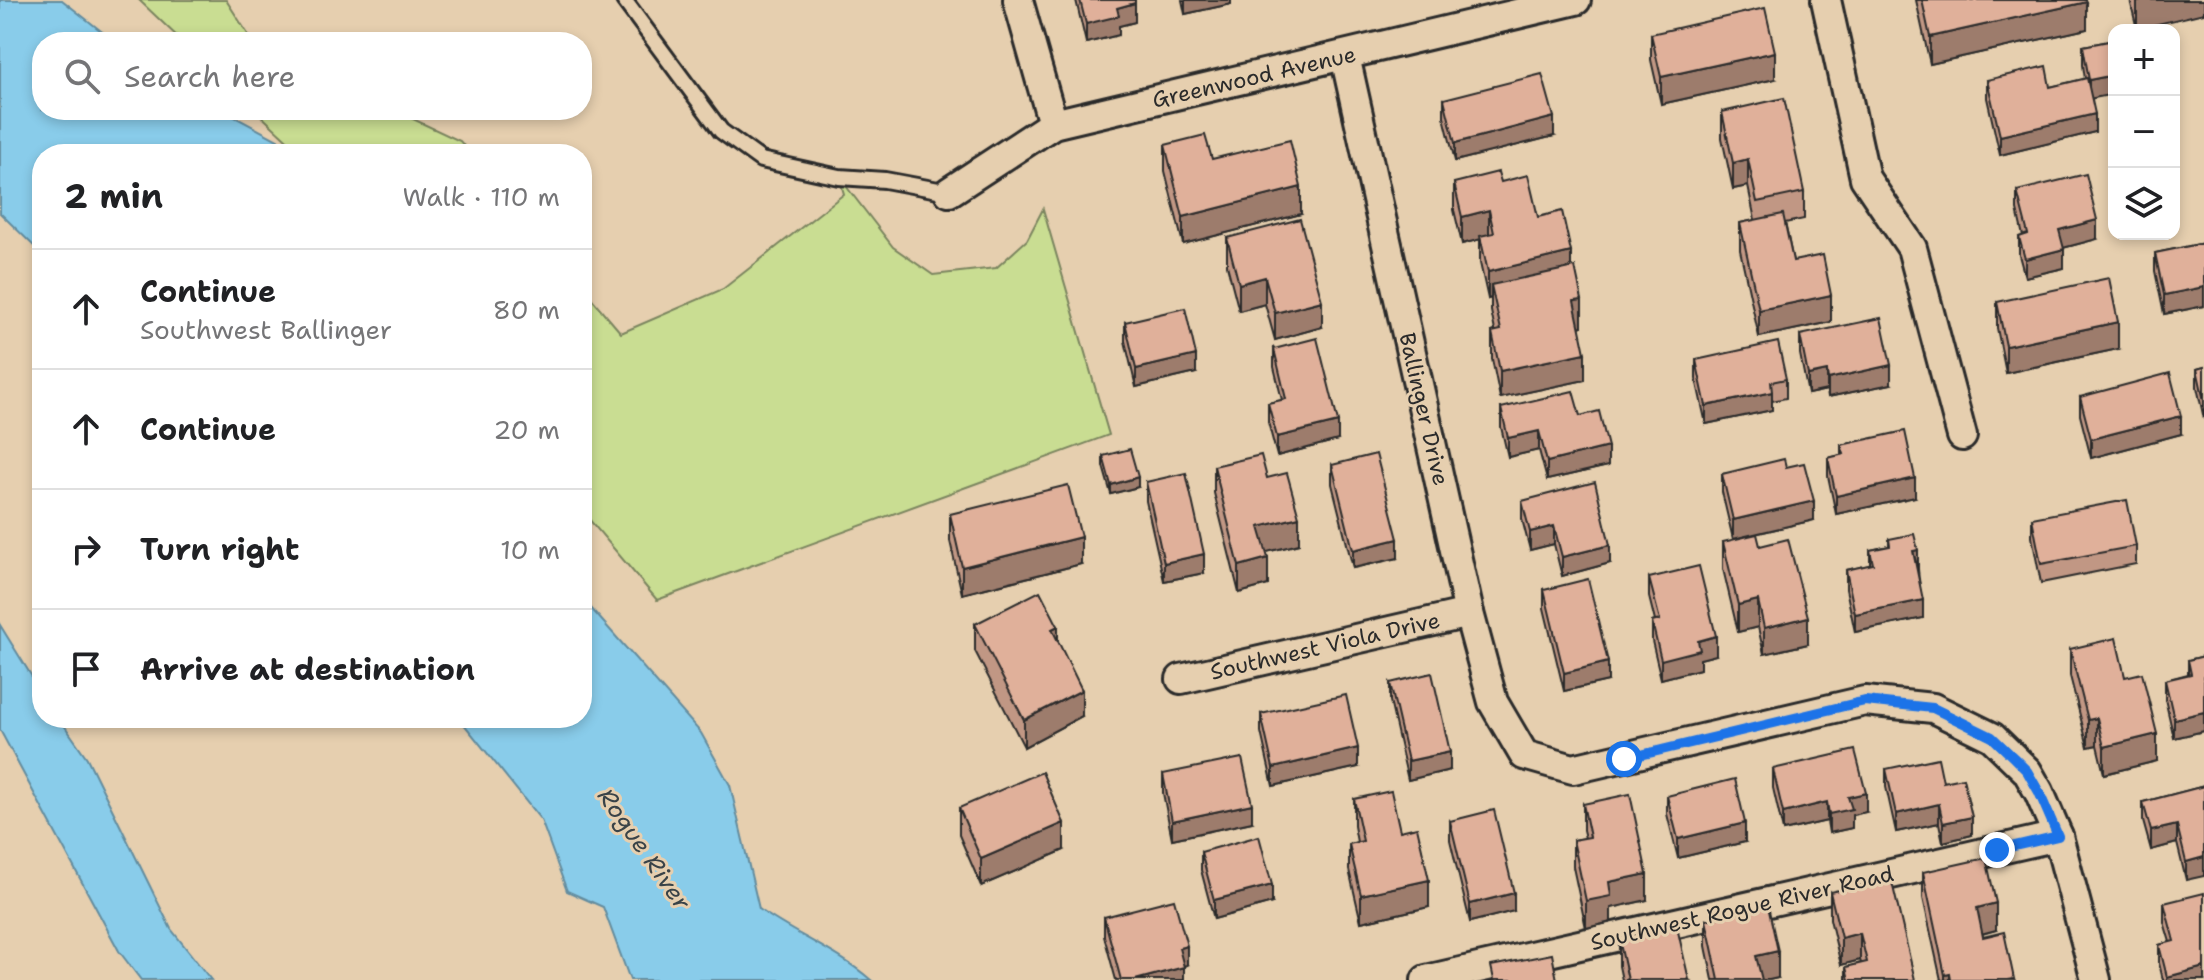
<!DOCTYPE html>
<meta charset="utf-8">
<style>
body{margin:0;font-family:"Shantell Sans",sans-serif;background:#f2f2f2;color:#202124}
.controls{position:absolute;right:24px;top:24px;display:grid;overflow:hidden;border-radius:16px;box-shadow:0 4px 12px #0003}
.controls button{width:72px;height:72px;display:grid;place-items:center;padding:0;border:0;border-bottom:2px solid #e0e0e0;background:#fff;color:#202124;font:40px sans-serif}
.stop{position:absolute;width:24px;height:24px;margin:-18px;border:6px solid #1a73e8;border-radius:50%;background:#fff}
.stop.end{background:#1a73e8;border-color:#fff;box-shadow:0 2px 8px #0008}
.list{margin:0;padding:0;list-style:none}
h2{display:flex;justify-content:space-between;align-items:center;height:104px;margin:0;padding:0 32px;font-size:34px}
h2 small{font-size:26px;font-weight:400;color:#757577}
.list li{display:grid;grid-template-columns:52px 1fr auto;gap:24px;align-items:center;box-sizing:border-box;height:120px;padding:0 32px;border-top:2px solid #e0e0e0}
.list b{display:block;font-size:30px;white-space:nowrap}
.list p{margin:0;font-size:26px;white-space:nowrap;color:#757577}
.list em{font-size:26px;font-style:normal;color:#757577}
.icon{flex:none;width:44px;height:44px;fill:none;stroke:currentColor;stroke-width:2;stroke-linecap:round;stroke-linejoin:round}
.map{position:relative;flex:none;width:2204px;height:980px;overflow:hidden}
.search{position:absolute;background:#fff;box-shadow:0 4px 12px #0003;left:32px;top:32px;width:560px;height:88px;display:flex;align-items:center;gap:20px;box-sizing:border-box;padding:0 28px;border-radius:32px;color:#757577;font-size:30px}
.panel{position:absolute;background:#fff;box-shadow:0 4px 12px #0003;left:32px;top:144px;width:560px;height:584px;border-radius:32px}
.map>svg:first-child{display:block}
.green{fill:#c9dd92;stroke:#7a845e;stroke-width:2}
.water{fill:#89ccea;stroke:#638c9e;stroke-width:2}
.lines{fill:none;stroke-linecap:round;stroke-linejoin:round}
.service-casing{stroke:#2b2b2b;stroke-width:20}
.minor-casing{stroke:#2b2b2b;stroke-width:34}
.service{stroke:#e6cfaf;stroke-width:14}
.minor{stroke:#e6cfaf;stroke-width:28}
.wall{fill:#c19784;stroke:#2b2b2b;stroke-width:2}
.shaded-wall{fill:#9d7b6c;stroke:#2b2b2b;stroke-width:2}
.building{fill:#e0b09a;stroke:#2b2b2b;stroke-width:2}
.route{stroke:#1a73e8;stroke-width:10}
.labels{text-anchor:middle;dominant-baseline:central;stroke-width:6;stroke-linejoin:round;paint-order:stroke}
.street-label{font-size:22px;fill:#2b2b2b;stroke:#e6cfaf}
.water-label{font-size:24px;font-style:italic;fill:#394348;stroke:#e6cfaf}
</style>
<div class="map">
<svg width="2204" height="980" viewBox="0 0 2204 980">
<rect width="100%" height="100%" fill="#e6cfaf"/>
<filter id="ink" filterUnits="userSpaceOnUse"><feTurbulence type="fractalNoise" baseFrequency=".0125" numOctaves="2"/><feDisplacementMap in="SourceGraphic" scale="16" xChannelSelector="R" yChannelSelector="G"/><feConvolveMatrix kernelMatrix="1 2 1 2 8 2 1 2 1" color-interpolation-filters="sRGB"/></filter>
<g filter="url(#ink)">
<g class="green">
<path d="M 139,0 L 226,0 L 253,42 L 183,42 Z"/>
<path d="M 255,110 L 394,110 L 460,141 L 471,154 L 300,152 Z"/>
<path d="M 839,177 L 893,247 L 933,275 L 996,268 L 1027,240 L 1043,209 L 1109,435 L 657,600 L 582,511 L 582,287 L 621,333 L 723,289 L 844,194 Z"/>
</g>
<g class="water">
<path d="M 0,0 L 62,0 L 115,42 L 42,42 L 42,110 L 222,110 L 300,152 L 298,154 L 42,154 L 42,254 L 0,213 Z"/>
<path d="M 582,598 L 701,733 L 730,785 L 759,909 C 797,936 836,950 871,980 L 630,980 L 603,907 L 567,891 L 541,820 L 459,718 L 582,718 Z"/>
<path d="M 0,625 L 42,693 L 42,718 L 59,718 L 87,758 L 171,929 L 211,980 L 141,980 L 119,951 L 0,730 Z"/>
</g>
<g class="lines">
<g class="service-casing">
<path id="service" d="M 624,0 L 721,131 L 761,160 L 839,177 L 885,180 L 949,192"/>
</g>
<g class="minor-casing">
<g id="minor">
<path d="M 1018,0 L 1053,124"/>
<path d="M 1826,0 L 1865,178 L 1912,248 L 1962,436"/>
<path d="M 1345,56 L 1469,613 L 1493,702 L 1524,755 L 1573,769 L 1865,701 L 1933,708 L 1992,737 L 2027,771 L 2039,792 L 2058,836 L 2096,980"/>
<path d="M 949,192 L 1053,124 L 1576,0"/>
<path d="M 1181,679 L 1469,613"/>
<path d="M 1426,980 L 2058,836"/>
</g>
</g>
<use href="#service" class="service"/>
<use href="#minor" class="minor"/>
</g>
<g class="wall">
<path d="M 1076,0 L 1135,0 L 1135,22 L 1119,26 L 1119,35 L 1086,43 Z"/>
<path d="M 1182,0 L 1231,0 L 1231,4 L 1185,14 Z"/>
<path d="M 1916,0 L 2086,0 L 2087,29 L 1930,64 Z"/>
<path d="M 2130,0 L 2204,0 L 2137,29 Z"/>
<path d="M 1651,34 L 1775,79 L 1661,104 L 1651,60 Z"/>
<path d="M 2114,40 L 2092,98 L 2095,132 L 2000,155 L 1987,98 L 1987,80 L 2050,87 L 2085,79 L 2083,65 L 2083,46 Z"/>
<path d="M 1444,99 L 1554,136 L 1455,161 L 1444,117 Z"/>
<path d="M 1722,112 L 1804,192 L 1804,219 L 1785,223 L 1793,261 L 1831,322 L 1759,337 L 1740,250 L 1740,223 L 1755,220 L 1748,186 L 1733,189 L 1722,138 Z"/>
<path d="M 1165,145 L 1212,159 L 1301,214 L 1183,244 L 1165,171 Z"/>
<path d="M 1501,182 L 1538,217 L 1571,268 L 1582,326 L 1579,327 L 1585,380 L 1500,398 L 1492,359 L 1492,332 L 1495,331 L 1491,311 L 1491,298 L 1488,299 L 1480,263 L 1480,239 L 1462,244 L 1454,210 L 1454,183 Z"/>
<path d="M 2017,191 L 2097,239 L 2063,248 L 2064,268 L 2025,277 L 2019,255 L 2019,237 L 2023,236 L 2017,210 Z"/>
<path d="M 1227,238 L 1322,327 L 1275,340 L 1265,304 L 1239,311 L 1227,265 Z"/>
<path d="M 2204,243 L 2204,306 L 2164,314 L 2155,271 L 2155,253 Z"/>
<path d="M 1997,302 L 2118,349 L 2006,373 L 1997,328 Z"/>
<path d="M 1125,322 L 1196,373 L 1136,387 L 1125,341 Z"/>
<path d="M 1800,335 L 1891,384 L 1828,397 L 1827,390 L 1808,394 L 1800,354 Z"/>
<path d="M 1274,349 L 1338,440 L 1277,456 L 1268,422 L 1268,403 L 1282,400 L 1274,367 Z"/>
<path d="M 1696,360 L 1786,379 L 1786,398 L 1772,401 L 1772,410 L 1706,424 L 1696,379 Z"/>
<path d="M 2204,367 L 2204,419 L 2197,387 L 2197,369 Z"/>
<path d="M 2080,397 L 2181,434 L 2091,458 L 2080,415 Z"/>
<path d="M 1501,408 L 1580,416 L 1608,466 L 1547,480 L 1539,450 L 1508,457 L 1501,427 Z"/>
<path d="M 1841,445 L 1915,497 L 1836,514 L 1828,476 L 1828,458 L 1841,455 Z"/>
<path d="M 1103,456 L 1138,487 L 1111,494 L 1103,466 Z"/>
<path d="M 1332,465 L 1398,558 L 1353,568 L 1332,484 Z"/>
<path d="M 1214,466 L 1267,478 L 1299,544 L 1266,552 L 1268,585 L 1239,593 L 1214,493 Z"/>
<path d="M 1786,467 L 1814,520 L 1733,539 L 1722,492 L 1722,474 Z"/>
<path d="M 1146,482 L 1204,573 L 1164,581 L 1146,501 Z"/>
<path d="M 1522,501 L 1610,563 L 1562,576 L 1554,544 L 1530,550 L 1522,519 Z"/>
<path d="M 950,514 L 1081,564 L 962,594 L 950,541 Z"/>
<path d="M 2032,518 L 2136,546 L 2136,564 L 2041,583 L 2032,537 Z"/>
<path d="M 1889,539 L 1918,569 L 1923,618 L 1855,632 L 1846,589 L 1846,570 L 1870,565 L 1870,550 L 1889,546 Z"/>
<path d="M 1723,542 L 1760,546 L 1808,644 L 1764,654 L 1758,627 L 1738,632 L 1723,569 Z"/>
<path d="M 1649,578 L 1716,655 L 1700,659 L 1700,669 L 1661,679 L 1652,641 L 1652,622 L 1655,621 L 1649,597 Z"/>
<path d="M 1544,590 L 1608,681 L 1564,691 L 1544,608 Z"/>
<path d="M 975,624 L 1082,716 L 1024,747 L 975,651 Z"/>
<path d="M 2070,649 L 2125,677 L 2157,761 L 2104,774 L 2097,745 L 2088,747 L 2070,676 Z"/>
<path d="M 2204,656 L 2204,731 L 2174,738 L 2165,699 L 2165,680 L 2188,674 L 2188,660 Z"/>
<path d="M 1390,683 L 1450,770 L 1408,780 L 1390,701 Z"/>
<path d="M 1261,714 L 1358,767 L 1273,786 L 1261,732 Z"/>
<path d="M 1773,769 L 1866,812 L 1852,815 L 1852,828 L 1829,833 L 1827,821 L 1783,831 L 1773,788 Z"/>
<path d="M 1886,769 L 1943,782 L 1972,835 L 1943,842 L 1939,823 L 1896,832 L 1886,787 Z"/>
<path d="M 1163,774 L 1252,822 L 1172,839 L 1163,793 Z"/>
<path d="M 2204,786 L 2186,880 L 2177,843 L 2151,850 L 2143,821 L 2143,802 Z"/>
<path d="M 1667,796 L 1745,842 L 1678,858 L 1667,814 Z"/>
<path d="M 1354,799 L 1400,831 L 1429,907 L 1361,922 L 1349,870 L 1349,844 L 1357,842 L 1354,826 Z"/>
<path d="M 1583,804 L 1647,900 L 1611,908 L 1611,922 L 1586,928 L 1573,867 L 1573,840 L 1585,838 L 1583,830 Z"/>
<path d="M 959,808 L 1064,850 L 981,886 L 959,835 Z"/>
<path d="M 1450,821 L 1514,911 L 1470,922 L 1450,840 Z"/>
<path d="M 1201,852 L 1272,903 L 1214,919 L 1201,870 Z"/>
<path d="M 1923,872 L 1996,930 L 1982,934 L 1983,937 L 2014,980 L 1941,980 L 1923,898 Z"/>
<path d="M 1830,892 L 1915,980 L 1846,980 L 1846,967 L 1861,963 L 1860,960 L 1841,965 L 1830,919 Z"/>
<path d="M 2164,903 L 2204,980 L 2163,980 L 2159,963 L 2159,945 L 2170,942 L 2164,922 Z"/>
<path d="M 1104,917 L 1187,965 L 1183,966 L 1184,980 L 1116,980 L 1104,936 Z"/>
<path d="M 1706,920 L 1778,978 L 1769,980 L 1713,980 L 1706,946 Z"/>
<path d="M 1619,939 L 1689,980 L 1622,980 L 1619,966 Z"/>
</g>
<g class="shaded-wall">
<path d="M 1185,0 L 1231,0 L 1231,4 L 1185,14 Z"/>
<path d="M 2145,0 L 2204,0 L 2204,13 L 2137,29 L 2137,2 Z"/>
<path d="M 2087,2 L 2087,29 L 1930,64 L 1930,37 Z"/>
<path d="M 1135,3 L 1135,22 L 1119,26 L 1119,35 L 1086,43 L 1086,24 L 1117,8 Z"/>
<path d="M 1775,52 L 1775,79 L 1661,104 L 1661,77 Z"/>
<path d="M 2114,75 L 2114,94 L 2089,99 L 2089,80 Z"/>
<path d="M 2095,114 L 2095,132 L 2000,155 L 2000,136 Z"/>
<path d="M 1554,117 L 1554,136 L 1455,161 L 1455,143 Z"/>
<path d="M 1748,159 L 1748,186 L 1733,189 L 1733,163 Z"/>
<path d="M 1301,187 L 1301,214 L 1183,244 L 1183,217 Z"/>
<path d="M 1489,210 L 1489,237 L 1462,244 L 1462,217 Z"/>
<path d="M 2097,220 L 2097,239 L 2059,249 L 2059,230 Z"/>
<path d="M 2064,249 L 2064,268 L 2025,277 L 2025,259 Z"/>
<path d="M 1571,252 L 1571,279 L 1491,285 L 1491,298 L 1488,299 L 1488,272 Z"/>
<path d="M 1265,277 L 1265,304 L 1239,311 L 1239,284 Z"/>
<path d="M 2204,287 L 2204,306 L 2164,314 L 2164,295 Z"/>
<path d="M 1831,295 L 1831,322 L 1759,337 L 1759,310 Z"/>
<path d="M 1582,300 L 1582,326 L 1574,328 L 1574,301 Z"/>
<path d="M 1322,301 L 1322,327 L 1275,340 L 1275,313 Z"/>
<path d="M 2118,322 L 2118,349 L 2006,373 L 2006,346 Z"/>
<path d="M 1585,353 L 1585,380 L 1500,398 L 1500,371 Z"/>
<path d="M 1196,355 L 1196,373 L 1136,387 L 1136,369 Z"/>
<path d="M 1891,365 L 1891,384 L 1828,397 L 1828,379 Z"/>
<path d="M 1827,371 L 1827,390 L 1808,394 L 1808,375 Z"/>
<path d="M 1772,392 L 1772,410 L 1706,424 L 1706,406 Z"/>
<path d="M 2181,416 L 2181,434 L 2091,458 L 2091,439 Z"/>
<path d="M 1338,422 L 1338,440 L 1277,456 L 1277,437 Z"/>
<path d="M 1539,431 L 1539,450 L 1508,457 L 1508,438 Z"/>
<path d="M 1608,447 L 1608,466 L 1547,480 L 1547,462 Z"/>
<path d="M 1138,477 L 1138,487 L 1111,494 L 1111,485 Z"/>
<path d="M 1915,478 L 1915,497 L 1836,514 L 1836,496 Z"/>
<path d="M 1814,501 L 1814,520 L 1733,539 L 1733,520 Z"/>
<path d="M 1299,517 L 1299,544 L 1259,554 L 1259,527 Z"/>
<path d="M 1554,526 L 1554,544 L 1530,550 L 1530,532 Z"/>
<path d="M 1081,537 L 1081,564 L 962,594 L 962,567 Z"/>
<path d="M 1398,539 L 1398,558 L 1353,568 L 1353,550 Z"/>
<path d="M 1610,545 L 1610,563 L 1562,576 L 1562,557 Z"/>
<path d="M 1918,550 L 1918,569 L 1913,551 Z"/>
<path d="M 1204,554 L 1204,573 L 1164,581 L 1164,563 Z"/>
<path d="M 1268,558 L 1268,585 L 1239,593 L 1239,566 Z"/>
<path d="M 1758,600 L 1758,627 L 1738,632 L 1738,605 Z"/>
<path d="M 1923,600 L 1923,618 L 1855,632 L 1855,614 Z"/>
<path d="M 1808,617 L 1808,644 L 1764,654 L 1764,628 Z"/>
<path d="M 1058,626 L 1058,653 L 1052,629 Z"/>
<path d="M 1716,636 L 1716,655 L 1700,659 L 1700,669 L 1661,679 L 1661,660 L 1698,641 Z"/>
<path d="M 1608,662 L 1608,681 L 1564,691 L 1564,673 Z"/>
<path d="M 1082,690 L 1082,716 L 1024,747 L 1024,720 Z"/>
<path d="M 2204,712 L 2204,731 L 2174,738 L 2174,719 Z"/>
<path d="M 2097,718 L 2097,745 L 2088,747 L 2088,720 Z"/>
<path d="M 2157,734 L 2157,761 L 2104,774 L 2104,747 Z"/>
<path d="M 1358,748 L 1358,767 L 1273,786 L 1273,768 Z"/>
<path d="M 1450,752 L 1450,770 L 1408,780 L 1408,761 Z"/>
<path d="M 1866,793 L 1866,812 L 1852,815 L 1852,828 L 1829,833 L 1829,814 L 1848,797 Z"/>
<path d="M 1827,802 L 1827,821 L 1783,831 L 1783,813 Z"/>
<path d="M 1252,804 L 1252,822 L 1172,839 L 1172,821 Z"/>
<path d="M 1939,804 L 1939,823 L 1896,832 L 1896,814 Z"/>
<path d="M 1972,817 L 1972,835 L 1943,842 L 1943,823 Z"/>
<path d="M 1064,823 L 1064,850 L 981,886 L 981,859 Z"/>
<path d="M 1745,823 L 1745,842 L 1678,858 L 1678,839 Z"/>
<path d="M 2177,825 L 2177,843 L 2151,850 L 2151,831 Z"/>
<path d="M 2204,857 L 2204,876 L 2186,880 L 2186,862 Z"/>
<path d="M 1647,874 L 1647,900 L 1611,908 L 1611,922 L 1586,928 L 1586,901 L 1609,882 Z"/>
<path d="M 1429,880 L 1429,907 L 1361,922 L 1361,895 Z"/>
<path d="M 1272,885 L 1272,903 L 1214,919 L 1214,900 Z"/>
<path d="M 1514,893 L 1514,911 L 1470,922 L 1470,904 Z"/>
<path d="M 1996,903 L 1996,930 L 1977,935 L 1977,908 Z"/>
<path d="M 1860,933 L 1860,960 L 1841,965 L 1841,938 Z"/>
<path d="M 1187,946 L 1187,965 L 1179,967 L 1179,948 Z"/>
<path d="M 1778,951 L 1778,978 L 1769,980 L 1756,980 L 1756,956 Z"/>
<path d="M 1184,967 L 1184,980 L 1135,980 Z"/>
<path d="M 2204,967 L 2204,980 L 2167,980 L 2167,977 Z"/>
<path d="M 1950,974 L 1950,980 L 1945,980 L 1945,975 Z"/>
</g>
<g class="building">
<path d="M 1080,0 L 1135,0 L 1135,3 L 1117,8 L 1119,16 L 1086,24 Z"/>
<path d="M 1922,0 L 2086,0 L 2087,2 L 1930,37 Z"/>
<path d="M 1765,8 L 1775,52 L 1661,77 L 1651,34 Z"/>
<path d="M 2114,40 L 2114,75 L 2089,80 L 2083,46 Z"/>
<path d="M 2046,66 L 2050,87 L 2087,78 L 2095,114 L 2000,136 L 1987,80 Z"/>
<path d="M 1542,74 L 1554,117 L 1455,143 L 1444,99 Z"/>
<path d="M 1784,98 L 1804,192 L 1757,202 L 1748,159 L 1733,163 L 1722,112 Z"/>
<path d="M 1205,135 L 1212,159 L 1290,140 L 1301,187 L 1183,217 L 1165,145 Z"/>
<path d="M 1498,172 L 1501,182 L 1528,175 L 1538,217 L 1562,211 L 1571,252 L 1488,272 L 1480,236 L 1494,233 L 1489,210 L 1462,217 L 1454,183 Z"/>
<path d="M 2086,174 L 2097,220 L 2059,230 L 2064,249 L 2025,259 L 2019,237 L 2028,234 L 2017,191 Z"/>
<path d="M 1783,214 L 1793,261 L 1823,255 L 1831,295 L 1759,310 L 1740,223 Z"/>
<path d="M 1300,219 L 1322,301 L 1275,313 L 1265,277 L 1239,284 L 1227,238 Z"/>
<path d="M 2204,243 L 2204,287 L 2164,295 L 2155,253 Z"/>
<path d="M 1575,267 L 1582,300 L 1574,301 L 1585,353 L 1500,371 L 1492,332 L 1501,330 L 1491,285 Z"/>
<path d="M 2109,278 L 2118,322 L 2006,346 L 1997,302 Z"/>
<path d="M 1185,308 L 1196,355 L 1136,369 L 1125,322 Z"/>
<path d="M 1881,318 L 1891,365 L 1828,379 L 1827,371 L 1808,375 L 1800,335 Z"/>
<path d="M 1317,338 L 1338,422 L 1277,437 L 1268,403 L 1286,399 L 1274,349 Z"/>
<path d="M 1778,342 L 1786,379 L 1771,382 L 1772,392 L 1706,406 L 1696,360 Z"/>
<path d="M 2204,367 L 2204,401 L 2197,369 Z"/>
<path d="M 2170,373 L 2181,416 L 2091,439 L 2080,397 Z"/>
<path d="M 1573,391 L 1580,416 L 1599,411 L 1608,447 L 1547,462 L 1539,431 L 1508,438 L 1501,408 Z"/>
<path d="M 1905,431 L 1915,478 L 1836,496 L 1828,458 L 1844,454 L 1841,445 Z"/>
<path d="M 1130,449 L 1138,477 L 1111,485 L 1103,456 Z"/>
<path d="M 1376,454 L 1398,539 L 1353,550 L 1332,465 Z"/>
<path d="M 1261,455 L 1267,478 L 1287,473 L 1299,517 L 1259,527 L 1268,558 L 1239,566 L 1214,466 Z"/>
<path d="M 1784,459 L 1786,467 L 1804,463 L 1814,501 L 1733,520 L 1722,474 Z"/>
<path d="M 1186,473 L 1204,554 L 1164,563 L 1146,482 Z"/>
<path d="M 1595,482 L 1610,545 L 1562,557 L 1554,526 L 1530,532 L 1522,501 Z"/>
<path d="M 1068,485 L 1081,537 L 962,567 L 950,514 Z"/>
<path d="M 2127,500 L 2136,546 L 2041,564 L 2032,518 Z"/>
<path d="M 1757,534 L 1760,546 L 1788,539 L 1808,617 L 1764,628 L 1758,600 L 1738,605 L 1723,542 Z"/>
<path d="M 1914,534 L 1918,550 L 1913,551 L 1923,600 L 1855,614 L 1846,570 L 1873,564 L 1870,550 L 1890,546 L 1889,539 Z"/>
<path d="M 1699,566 L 1716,636 L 1698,641 L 1700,650 L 1661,660 L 1652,622 L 1660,620 L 1649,578 Z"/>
<path d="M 1588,579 L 1608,662 L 1564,673 L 1544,590 Z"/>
<path d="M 1040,591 L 1058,626 L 1052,629 L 1082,690 L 1024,720 L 975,624 Z"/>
<path d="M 2116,638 L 2125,677 L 2142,673 L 2157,734 L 2104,747 L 2097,718 L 2088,720 L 2070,649 Z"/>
<path d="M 2204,656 L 2204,712 L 2174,719 L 2165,680 L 2191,674 L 2188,660 Z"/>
<path d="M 1432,673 L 1450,752 L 1408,761 L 1390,683 Z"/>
<path d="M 1346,695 L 1358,748 L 1273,768 L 1261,714 Z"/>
<path d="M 1855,750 L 1866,793 L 1848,797 L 1852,809 L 1829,814 L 1827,802 L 1783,813 L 1773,769 Z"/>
<path d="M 1242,758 L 1252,804 L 1172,821 L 1163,774 Z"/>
<path d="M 1938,758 L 1943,782 L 1963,778 L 1972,817 L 1943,823 L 1939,804 L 1896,814 L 1886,769 Z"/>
<path d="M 1042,772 L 1064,823 L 981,859 L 959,808 Z"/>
<path d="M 1735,779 L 1745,823 L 1678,839 L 1667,796 Z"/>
<path d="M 2204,786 L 2204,857 L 2186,862 L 2177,825 L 2151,831 L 2143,802 Z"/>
<path d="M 1391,791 L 1400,831 L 1417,827 L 1429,880 L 1361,895 L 1349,844 L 1363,841 L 1354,799 Z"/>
<path d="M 1630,794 L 1647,874 L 1609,882 L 1611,896 L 1586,901 L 1573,840 L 1590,837 L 1583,804 Z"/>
<path d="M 1494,810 L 1514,893 L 1470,904 L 1450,821 Z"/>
<path d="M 1259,836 L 1272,885 L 1214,900 L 1201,852 Z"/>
<path d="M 1986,858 L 1996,903 L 1977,908 L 1983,937 L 2004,932 L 2014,979 L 2008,980 L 1951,980 L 1950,974 L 1945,975 L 1923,872 Z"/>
<path d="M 1891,878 L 1915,980 L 1849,980 L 1846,967 L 1867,962 L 1860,933 L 1841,938 L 1830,892 Z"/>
<path d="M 2204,893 L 2204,967 L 2167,977 L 2159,945 L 2174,941 L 2164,903 Z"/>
<path d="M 1174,899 L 1187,946 L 1179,948 L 1184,967 L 1135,980 L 1121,980 L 1104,917 Z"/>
<path d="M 1768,906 L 1778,951 L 1756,956 L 1762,980 L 1719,980 L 1706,920 Z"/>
<path d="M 1677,927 L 1689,980 L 1628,980 L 1619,939 Z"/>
<path d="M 1552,954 L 1557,980 L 1494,980 L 1491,966 Z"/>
</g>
</g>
<g class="lines" filter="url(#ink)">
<path class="route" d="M 1624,759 L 1865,701 L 1933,708 L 1992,737 L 2014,758 L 2027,771 L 2039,792 L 2058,836 L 1997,850"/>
</g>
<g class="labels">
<g class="street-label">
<text transform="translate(1254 77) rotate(-13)">Greenwood Avenue</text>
<text transform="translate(1424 409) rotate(77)">Ballinger Drive</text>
<text transform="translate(1325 646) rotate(-13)">Southwest Viola Drive</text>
<text transform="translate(1742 908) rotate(-13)">Southwest Rogue River Road</text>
</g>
<g class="water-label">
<text transform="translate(644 849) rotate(55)">Rogue River</text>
</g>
</g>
</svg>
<div class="controls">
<button>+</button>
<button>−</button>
<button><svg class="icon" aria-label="layers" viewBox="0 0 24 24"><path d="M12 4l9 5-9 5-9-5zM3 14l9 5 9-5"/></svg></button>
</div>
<div class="stop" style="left:1624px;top:759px"></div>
<div class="stop end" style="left:1997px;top:850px"></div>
<div class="search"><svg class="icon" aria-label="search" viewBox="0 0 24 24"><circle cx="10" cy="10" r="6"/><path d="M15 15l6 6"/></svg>Search here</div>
<section class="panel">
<h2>2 min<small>Walk · 110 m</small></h2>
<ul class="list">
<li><svg class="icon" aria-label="ahead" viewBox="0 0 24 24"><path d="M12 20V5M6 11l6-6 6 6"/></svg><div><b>Continue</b><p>Southwest Ballinger</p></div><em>80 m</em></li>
<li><svg class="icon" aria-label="ahead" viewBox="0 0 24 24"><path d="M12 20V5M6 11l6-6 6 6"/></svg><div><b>Continue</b></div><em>20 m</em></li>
<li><svg class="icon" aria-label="right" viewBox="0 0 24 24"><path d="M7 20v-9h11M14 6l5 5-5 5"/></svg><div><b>Turn right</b></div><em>10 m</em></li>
<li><svg class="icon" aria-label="arrive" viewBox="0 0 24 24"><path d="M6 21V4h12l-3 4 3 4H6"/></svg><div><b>Arrive at destination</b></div></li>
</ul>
</section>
</div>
